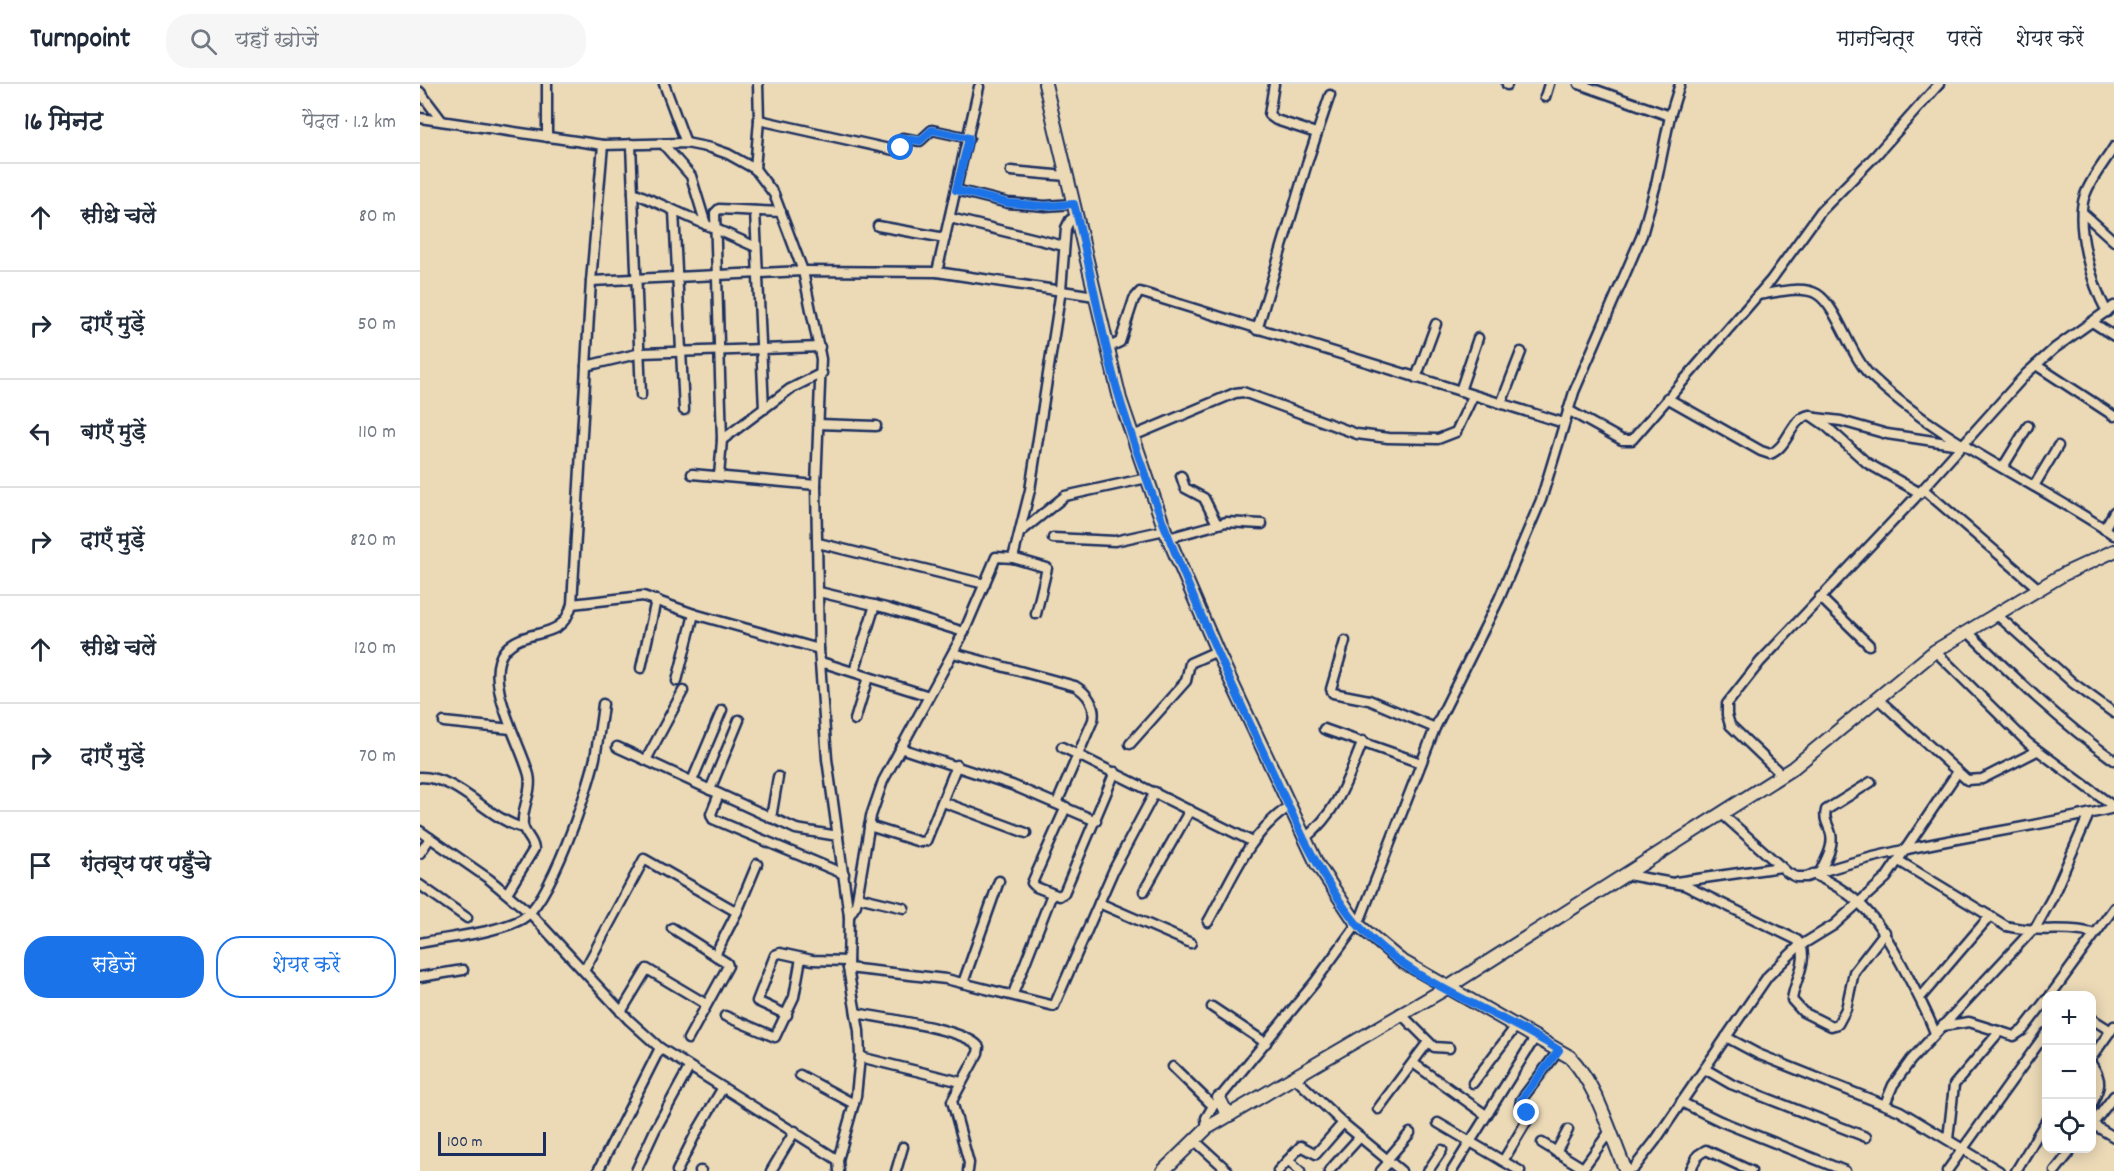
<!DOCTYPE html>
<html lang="hi">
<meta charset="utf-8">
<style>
body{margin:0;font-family:Dekko,"Playpen Sans Deva",sans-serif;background:#f6f6f7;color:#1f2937}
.controls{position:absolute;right:18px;bottom:18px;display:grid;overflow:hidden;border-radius:12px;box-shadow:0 3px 15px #0003}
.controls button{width:54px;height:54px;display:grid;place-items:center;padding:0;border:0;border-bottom:2px solid #e0e1e3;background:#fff;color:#1f2937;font:30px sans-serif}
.scale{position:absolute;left:18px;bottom:15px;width:108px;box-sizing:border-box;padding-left:6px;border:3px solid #1b2f5e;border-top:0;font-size:16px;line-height:21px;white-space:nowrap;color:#1b2f5e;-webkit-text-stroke:4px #ecdab7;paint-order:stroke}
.stop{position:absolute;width:18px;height:18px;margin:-14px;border:4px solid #1a73e8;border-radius:50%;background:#fff}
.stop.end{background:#1a73e8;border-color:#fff;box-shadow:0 2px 6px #0008}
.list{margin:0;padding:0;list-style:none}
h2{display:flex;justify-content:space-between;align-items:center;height:78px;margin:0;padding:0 24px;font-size:26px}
h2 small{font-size:20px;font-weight:400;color:#747a83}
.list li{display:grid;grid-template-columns:39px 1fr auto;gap:18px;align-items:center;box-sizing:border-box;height:108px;padding:0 24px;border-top:2px solid #e0e1e3}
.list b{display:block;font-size:22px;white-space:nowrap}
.list em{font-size:20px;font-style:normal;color:#747a83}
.actions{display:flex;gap:12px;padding:18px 24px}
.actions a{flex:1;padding:14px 0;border:2px solid #1a73e8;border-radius:24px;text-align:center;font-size:21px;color:#1a73e8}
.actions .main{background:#1a73e8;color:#fff}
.icon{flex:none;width:33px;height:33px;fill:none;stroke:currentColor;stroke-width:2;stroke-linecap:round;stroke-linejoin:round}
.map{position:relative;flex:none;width:1694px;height:1087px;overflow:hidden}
header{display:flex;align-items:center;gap:36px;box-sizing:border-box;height:84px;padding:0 30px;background:#fff;border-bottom:2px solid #e0e1e3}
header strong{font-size:28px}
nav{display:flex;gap:33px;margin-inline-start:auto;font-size:21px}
.search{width:420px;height:54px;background:#f6f6f7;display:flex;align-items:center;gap:15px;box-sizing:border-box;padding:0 21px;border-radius:24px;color:#747a83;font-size:22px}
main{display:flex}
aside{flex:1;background:#fff}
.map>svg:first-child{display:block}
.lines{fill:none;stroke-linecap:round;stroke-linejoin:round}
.minor-casing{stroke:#1b2f5e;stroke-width:13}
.primary-casing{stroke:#1b2f5e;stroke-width:16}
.minor{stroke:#ecdab7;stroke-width:8}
.primary{stroke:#ecdab7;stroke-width:12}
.route{stroke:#1a73e8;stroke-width:8}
</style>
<header>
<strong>Turnpoint</strong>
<div class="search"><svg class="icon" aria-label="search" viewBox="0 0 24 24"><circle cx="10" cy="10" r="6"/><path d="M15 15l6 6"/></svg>यहाँ खोजें</div>
<nav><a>मानचित्र</a><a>परतें</a><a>शेयर करें</a></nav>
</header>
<main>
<aside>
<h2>16 मिनट<small>पैदल · 1.2 km</small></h2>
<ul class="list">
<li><svg class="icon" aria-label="ahead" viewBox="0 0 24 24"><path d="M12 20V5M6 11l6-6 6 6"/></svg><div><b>सीधे चलें</b></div><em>80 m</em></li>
<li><svg class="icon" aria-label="right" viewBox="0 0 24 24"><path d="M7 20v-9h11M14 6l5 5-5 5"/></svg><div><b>दाएँ मुड़ें</b></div><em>50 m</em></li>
<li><svg class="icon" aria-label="left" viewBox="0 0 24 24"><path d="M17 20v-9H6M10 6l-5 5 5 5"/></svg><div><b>बाएँ मुड़ें</b></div><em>110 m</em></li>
<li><svg class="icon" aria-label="right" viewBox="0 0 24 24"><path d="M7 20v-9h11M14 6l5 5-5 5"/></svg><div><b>दाएँ मुड़ें</b></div><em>820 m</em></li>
<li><svg class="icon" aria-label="ahead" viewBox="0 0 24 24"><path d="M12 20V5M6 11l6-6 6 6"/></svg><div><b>सीधे चलें</b></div><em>120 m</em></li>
<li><svg class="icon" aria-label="right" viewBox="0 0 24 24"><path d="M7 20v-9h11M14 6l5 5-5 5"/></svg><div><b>दाएँ मुड़ें</b></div><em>70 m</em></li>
<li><svg class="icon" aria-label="arrive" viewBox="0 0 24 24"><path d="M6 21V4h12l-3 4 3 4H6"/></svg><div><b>गंतव्य पर पहुँचे</b></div></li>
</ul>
<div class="actions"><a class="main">सहेजें</a><a>शेयर करें</a></div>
</aside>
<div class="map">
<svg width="1694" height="1087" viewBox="0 0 1694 1087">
<rect width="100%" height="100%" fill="#ecdab7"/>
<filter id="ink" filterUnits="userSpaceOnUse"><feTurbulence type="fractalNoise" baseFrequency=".0167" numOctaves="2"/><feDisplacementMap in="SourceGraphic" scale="12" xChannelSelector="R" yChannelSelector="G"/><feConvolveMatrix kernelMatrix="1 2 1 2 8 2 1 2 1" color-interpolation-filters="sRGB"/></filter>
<g filter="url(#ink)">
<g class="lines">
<g class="minor-casing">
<g id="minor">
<path d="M 244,0 L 266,59"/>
<path d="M 854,0 L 849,31 L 856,36 L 896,49"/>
<path d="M 1159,0 L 1250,32"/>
<path d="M 1087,1 L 1087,0"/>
<path d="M 0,8 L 22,37"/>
<path d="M 1125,13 L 1129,0"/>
<path d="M 0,34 L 183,61 L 266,59 L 291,64 L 308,70 L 335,85 L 354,110 L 383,187 L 401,275 L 396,401 L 399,565 L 407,675 L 429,832 L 428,884 L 439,947 L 440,973 L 436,1012 L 418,1076 L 419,1087"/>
<path d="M 339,36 L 478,67 L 483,54 L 500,57 L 512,46 L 549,54"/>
<path d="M 127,53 L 127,0"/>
<path d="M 211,60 L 221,311"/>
<path d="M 243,60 L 271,92 L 286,141"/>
<path d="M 335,85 L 339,36 L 338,0"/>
<path d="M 591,87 L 646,92"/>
<path d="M 536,106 L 588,119 L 625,122 L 654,120"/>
<path d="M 213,108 L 336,163"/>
<path d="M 254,127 L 264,326"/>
<path d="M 335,127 L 344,325"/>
<path d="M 1662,128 L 1694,157"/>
<path d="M 530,134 L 644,162"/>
<path d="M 458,142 L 525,154"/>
<path d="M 517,188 L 559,3"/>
<path d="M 171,197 L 383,187 L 517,188 L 675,212"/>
<path d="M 1338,211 C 1354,209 1382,201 1397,210 C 1417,222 1430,271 1449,290 C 1519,358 1614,397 1694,451"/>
<path d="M 1687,228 C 1672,200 1654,141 1665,111 C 1671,94 1685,78 1694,63"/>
<path d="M 1672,238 L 1694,252"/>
<path d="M 837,246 L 888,76 L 910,11"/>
<path d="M 687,264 L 700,258 L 714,215 L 720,208 L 1144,339"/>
<path d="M 1616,281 L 1694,332"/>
<path d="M 166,282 L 221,269 L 400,263"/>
<path d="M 996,294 L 1016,240"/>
<path d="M 1040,307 L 1058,254"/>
<path d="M 1247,314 L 1341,367 L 1350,370 C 1369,363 1370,334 1390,331 L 1406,342 L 1447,379 L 1500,409"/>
<path d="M 1081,320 L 1101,268"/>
<path d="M 1148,326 L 1202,356 L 1212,356 L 1351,196 L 1401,127 L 1456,71 L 1519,0"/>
<path d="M 1396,334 L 1421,337 L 1467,350 L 1540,361"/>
<path d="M 398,340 L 456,342"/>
<path d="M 713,352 L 815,309 L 823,308 L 937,350 L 968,354 L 1018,355 L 1036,348 L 1053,312"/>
<path d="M 302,356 L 370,305 L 402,289"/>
<path d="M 1583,383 L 1608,342"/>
<path d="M 272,390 L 396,401"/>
<path d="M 299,392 L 302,356 L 295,129 L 299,125 L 361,128"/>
<path d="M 761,392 L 765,404 L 784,414 L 797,440"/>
<path d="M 1614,402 L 1638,362"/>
<path d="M 1503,405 L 1619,505"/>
<path d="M 1684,445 L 1694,428"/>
<path d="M 602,447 L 645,412 L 727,394"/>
<path d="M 633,454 L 695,457 L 745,446"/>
<path d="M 748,454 L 806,438 L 842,440"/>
<path d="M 398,459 L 565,500"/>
<path d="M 593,474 L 610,406 L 641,206 L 646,144 L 650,136 L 657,132"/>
<path d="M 399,508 L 466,524 L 544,548"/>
<path d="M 1400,513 L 1449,561"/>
<path d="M 152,520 L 223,512 L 274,530 L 399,565"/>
<path d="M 1575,529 L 1653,599 L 1694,629"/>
<path d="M 1547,547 C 1594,593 1640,638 1694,676"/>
<path d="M 925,557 L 911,605 L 913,609 L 949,616 L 1015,644"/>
<path d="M 1515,567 L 1608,659 L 1694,723"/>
<path d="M 533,569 L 655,602 C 667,609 676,621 673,636 L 637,719"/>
<path d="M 401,578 L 509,612"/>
<path d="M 221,584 L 236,516"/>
<path d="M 434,588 L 455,521"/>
<path d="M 257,597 L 274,530"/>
<path d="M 1457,614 L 1547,696 L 1562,695 L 1617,667"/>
<path d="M 435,636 L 448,593"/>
<path d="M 24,638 L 91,645"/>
<path d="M 904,645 L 1001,679"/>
<path d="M 710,660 L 766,597 L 770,579 L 797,567"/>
<path d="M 197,663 L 376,745 L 418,752"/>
<path d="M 642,663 L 833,758"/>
<path d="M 480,664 L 592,701 L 676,737"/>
<path d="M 226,676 L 263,607"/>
<path d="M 1362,691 L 1310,641 L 1307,631 L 1307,620 L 1340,578 L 1494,415 L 1607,289 L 1635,264 L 1694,222"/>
<path d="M 0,693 C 40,693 66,734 103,744"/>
<path d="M 272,697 L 302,626"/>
<path d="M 290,706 L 319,636"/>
<path d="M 299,710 L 291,730 L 293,735 L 424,790"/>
<path d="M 523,718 L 606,749"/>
<path d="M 646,723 L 612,799 L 616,803 L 639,812 L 644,809 L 695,688"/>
<path d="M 1302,730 L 1368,789 L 1376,793 L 1386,793 C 1485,758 1592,749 1694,724"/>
<path d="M 351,734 L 358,693"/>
<path d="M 449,742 L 500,758 L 506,757 L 537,681"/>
<path d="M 0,747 L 69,795 L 110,829 L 209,936 L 240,964 L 418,1076"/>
<path d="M 884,755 C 918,728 927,696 943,657"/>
<path d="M 0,769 L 10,754"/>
<path d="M 1479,777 L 1586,842 C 1616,850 1646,841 1675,850"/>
<path d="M 1400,788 C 1405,777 1414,763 1411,750 C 1409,741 1403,736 1406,726 L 1451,698"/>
<path d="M 1393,790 C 1443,813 1457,835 1482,881 C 1494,904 1506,925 1515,949"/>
<path d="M 1208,791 L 1264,801 L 1377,856 C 1392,872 1374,897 1372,916 L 1383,928 L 1411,942 L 1418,940 L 1426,925 L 1434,888 L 1465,848"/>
<path d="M 1256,798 L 1361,783"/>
<path d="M 0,801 L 47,834"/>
<path d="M 724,807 L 770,726"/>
<path d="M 87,809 L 114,765 C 113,755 104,750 103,741 C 101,724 113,708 109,691 C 101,660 61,594 85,566 C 107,541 142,560 152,520 L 171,197 L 183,61"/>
<path d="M 438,813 L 484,824"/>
<path d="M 679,819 L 771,859"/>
<path d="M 429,832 L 436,821 L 451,732 L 463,697 L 544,548 L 576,473 L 593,474 L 627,484 L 616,530"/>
<path d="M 788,838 C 810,799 829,748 869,723"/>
<path d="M 252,844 L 296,872"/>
<path d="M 0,859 C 30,853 76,849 102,835 C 130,819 168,706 175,674 C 178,656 181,638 183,620"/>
<path d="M 428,884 L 526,895 L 634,922 L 694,785 L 735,708"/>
<path d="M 164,887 L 224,775 L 317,828"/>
<path d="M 0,893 L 43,886"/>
<path d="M 543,899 L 579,797"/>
<path d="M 593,910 L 632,810"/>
<path d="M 1630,912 L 1694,824"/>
<path d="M 1500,914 L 1570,832"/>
<path d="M 792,923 L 846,959"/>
<path d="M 201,928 L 227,885 L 286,920"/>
<path d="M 436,929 C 461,934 547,945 559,963 L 558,969 L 532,1017 L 549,1079 L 548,1087"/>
<path d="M 980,929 L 1014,963 L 1029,964"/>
<path d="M 367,931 L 337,917 L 355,871 L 360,869 L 392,876 L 428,877"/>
<path d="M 305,932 L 355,953 L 374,913 L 381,874"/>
<path d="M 1672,935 L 1691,947"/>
<path d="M 1523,942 L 1549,938 L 1594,952 L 1603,946 L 1626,916"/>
<path d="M 1306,953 L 1338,970 L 1480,1027 L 1579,1087"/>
<path d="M 268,955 L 308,882 L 307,879 L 296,872 L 297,867 L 317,828 L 337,780"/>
<path d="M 440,973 L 541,998"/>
<path d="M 1672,973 L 1694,942"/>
<path d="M 993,979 L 1066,1031"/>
<path d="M 1672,981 C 1683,997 1680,1003 1672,1020"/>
<path d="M 753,983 L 793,1022"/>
<path d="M 1285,985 L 1311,1000 L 1446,1053"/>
<path d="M 380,991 L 434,1020"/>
<path d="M 874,993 L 923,1039 L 981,1087"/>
<path d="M 1053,999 L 1096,942"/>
<path d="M 1261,1018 L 1300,1037 L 1425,1087"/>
<path d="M 1465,1020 L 1473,1001 L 1491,976 L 1617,841 L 1633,812 L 1669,730"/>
<path d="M 958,1025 L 1008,958"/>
<path d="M 1018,1039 L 1100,1087"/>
<path d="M 1672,1040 L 1694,1053"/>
<path d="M 1672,1041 L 1694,1012"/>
<path d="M 787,1044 L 786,1034 L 793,1022 L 895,898 L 940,836 L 1015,644 L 1079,515 L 1121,416 L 1154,308 L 1222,151 L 1236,100 L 1250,32 L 1260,0"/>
<path d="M 1528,1055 L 1534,1001 L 1580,947"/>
<path d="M 774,1056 L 808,1087"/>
<path d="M 1122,1059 L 1163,1084"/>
<path d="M 1136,1068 L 1148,1046"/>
<path d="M 868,1076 L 880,1087"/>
<path d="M 967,1076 L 990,1049"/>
<path d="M 1083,1077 L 1108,1035 L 1108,1030 L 1100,1022 L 1101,1016 L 1139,966"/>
<path d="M 1214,1084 L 1235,1057 L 1348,892 L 1378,863 L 1414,841 L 1466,794 L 1537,689"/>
<path d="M 178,1087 L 240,964"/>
<path d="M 216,1087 L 235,1046 L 269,984"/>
<path d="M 257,1087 L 276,1049 L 302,1005"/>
<path d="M 280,1087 L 281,1087"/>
<path d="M 351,1087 L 375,1047"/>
<path d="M 476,1087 L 483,1063"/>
<path d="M 858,1087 L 881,1062 L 896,1070 L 923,1039"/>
<path d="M 909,1087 L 940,1053"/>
<path d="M 961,1087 L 969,1078"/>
<path d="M 1008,1087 L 1022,1066"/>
<path d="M 1032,1087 L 1116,952"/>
<path d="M 1161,1087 L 1190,1047"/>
<path d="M 1270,1087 L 1278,1071 L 1286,1066 L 1331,1087"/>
<path d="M 1527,1087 L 1626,949"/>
<path d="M 1596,1087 L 1626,1037"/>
<path d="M 1635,1087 L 1653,1064"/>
</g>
</g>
<g class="primary-casing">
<g id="primary">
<path d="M 625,0 L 700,315 L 745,446 L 797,567 L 897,780 L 937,840 L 980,876 L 1150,973 C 1178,1003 1190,1050 1206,1087"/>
<path d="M 799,1014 L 804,1024 L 811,1030"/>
<path d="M 743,1087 L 787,1044 L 1030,902 L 1373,684 L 1515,567 L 1644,490 L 1694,467"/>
</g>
</g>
<use href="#minor" class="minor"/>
<use href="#primary" class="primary"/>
</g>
</g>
<g class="lines" filter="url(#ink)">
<path class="route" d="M 481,64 L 483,54 L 500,57 L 512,46 L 549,54 L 536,106 L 588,119 L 625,122 L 654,120 C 672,186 681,254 701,319 C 748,470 817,612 884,755 C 899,784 916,815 937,840 C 990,900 1073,924 1139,966 L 1101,1016 L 1100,1022 L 1107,1029"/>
</g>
</svg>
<div class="controls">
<button>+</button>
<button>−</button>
<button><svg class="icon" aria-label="locate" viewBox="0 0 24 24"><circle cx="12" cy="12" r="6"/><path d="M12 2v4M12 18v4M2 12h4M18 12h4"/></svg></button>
</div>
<div class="scale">100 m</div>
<div class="stop" style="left:481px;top:64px"></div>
<div class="stop end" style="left:1107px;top:1029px"></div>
</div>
</main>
